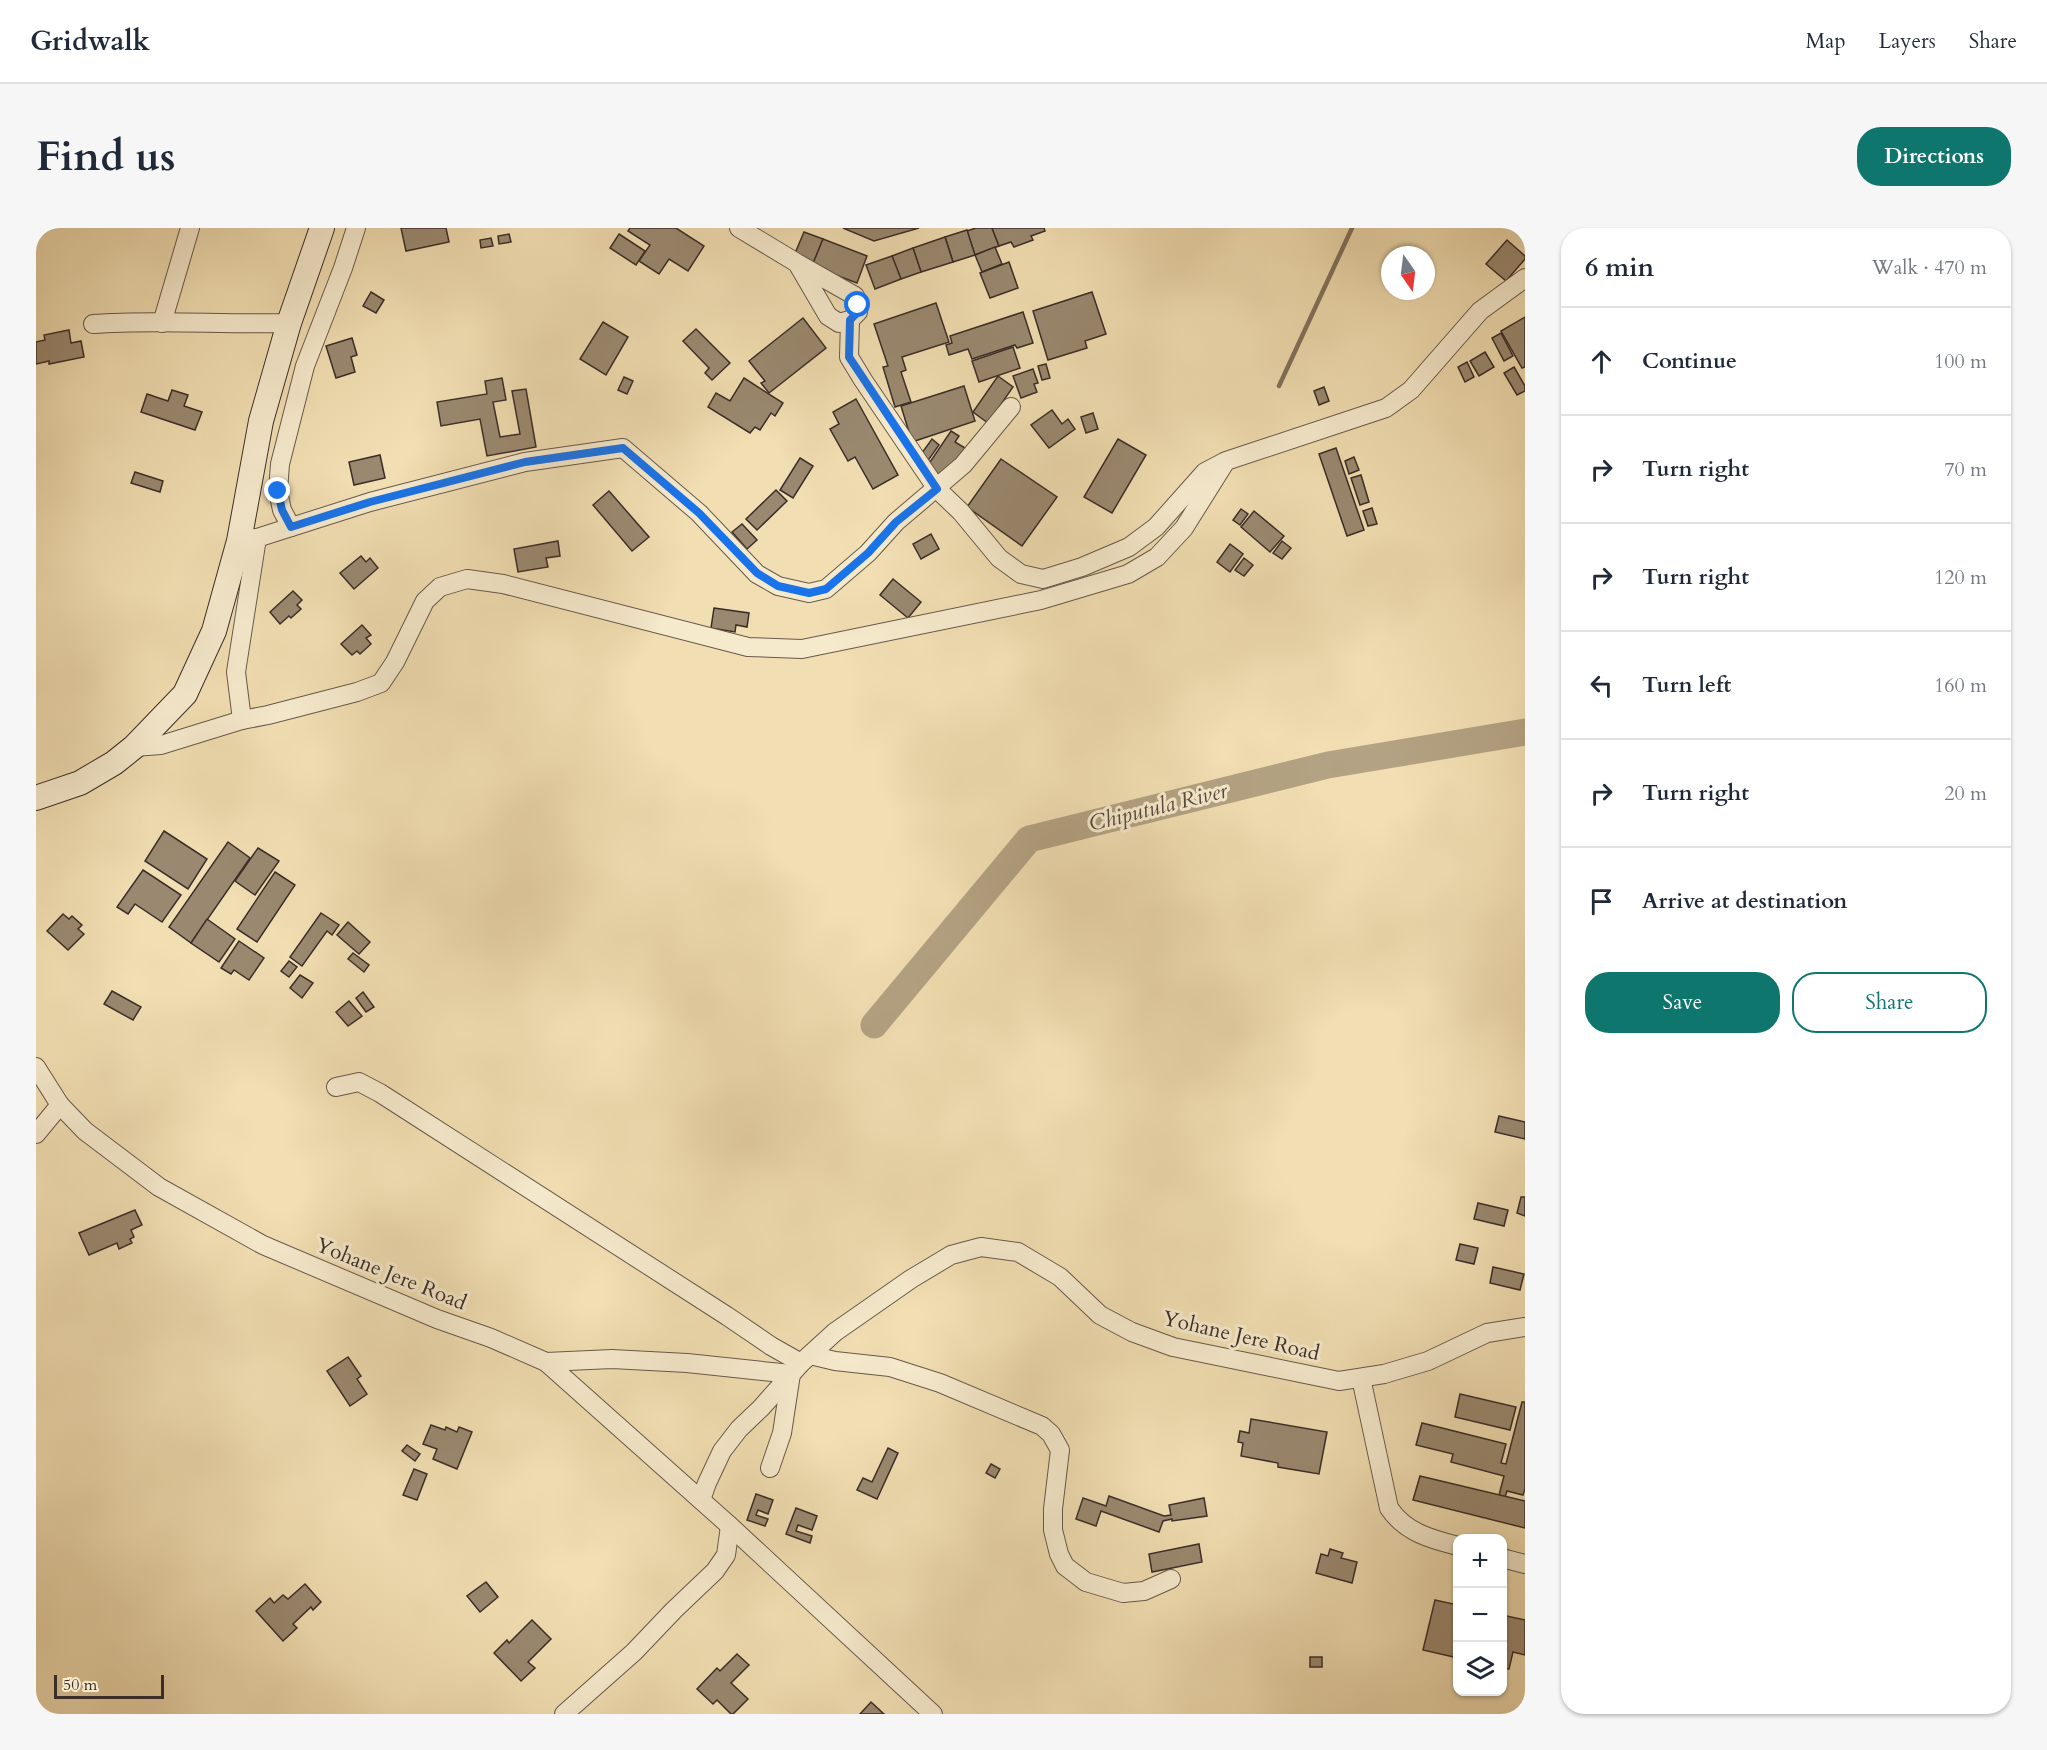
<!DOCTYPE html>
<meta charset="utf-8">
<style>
body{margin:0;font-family:Cardo,serif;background:#f6f6f7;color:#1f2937}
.controls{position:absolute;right:18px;bottom:18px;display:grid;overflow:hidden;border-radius:12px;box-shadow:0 2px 4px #0004}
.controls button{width:54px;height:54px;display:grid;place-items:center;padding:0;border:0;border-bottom:2px solid #e0e1e3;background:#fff;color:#1f2937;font:30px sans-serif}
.compass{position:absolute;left:1345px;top:18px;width:54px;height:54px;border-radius:50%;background:#fff;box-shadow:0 2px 4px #0004;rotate:166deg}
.scale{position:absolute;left:18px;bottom:15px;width:110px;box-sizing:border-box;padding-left:6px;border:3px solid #3b2d28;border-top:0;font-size:16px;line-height:21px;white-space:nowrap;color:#3b2d28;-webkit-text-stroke:4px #f6eacd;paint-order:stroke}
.stop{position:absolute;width:18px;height:18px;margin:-14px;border:4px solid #1a73e8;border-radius:50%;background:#fff}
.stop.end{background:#1a73e8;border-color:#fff;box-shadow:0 2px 6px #0008}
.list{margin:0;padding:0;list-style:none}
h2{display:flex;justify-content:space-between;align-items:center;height:78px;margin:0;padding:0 24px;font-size:26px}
h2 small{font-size:20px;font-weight:400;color:#747a83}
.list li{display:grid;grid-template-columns:39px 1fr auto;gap:18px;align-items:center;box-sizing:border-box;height:108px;padding:0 24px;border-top:2px solid #e0e1e3}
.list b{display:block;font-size:22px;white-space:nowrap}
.list em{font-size:20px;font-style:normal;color:#747a83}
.actions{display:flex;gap:12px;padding:18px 24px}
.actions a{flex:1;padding:14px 0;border:2px solid #0f766e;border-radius:24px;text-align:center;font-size:21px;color:#0f766e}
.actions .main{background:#0f766e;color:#fff}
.icon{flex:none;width:33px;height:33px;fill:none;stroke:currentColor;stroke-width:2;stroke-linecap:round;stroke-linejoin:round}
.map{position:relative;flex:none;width:1489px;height:1486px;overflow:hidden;border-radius:24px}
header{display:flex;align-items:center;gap:36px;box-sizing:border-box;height:84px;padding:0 30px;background:#fff;border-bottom:2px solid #e0e1e3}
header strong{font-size:28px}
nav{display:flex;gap:33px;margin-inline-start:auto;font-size:21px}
.intro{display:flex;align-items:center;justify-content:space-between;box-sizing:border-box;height:144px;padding:0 36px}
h1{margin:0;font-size:42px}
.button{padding:15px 27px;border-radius:24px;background:#0f766e;color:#fff;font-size:21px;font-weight:700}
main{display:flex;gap:36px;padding:0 36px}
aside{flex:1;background:#fff;border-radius:24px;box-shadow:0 2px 4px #0004}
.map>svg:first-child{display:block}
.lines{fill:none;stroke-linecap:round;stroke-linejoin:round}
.stream{stroke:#83735f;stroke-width:4.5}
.river{stroke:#b3a283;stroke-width:27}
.building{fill:#9a8970;stroke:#3b2d28;stroke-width:1.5}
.street-casing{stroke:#68594a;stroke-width:20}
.secondary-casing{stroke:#3b2d28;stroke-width:26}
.street{stroke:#f6eacd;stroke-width:18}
.secondary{stroke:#f6eacd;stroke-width:24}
.route{stroke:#1a73e8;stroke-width:8}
.labels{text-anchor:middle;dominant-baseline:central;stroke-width:6;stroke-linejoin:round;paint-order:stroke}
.street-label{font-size:21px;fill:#3b2d28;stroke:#f6eacd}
.water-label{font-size:22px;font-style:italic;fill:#594a3f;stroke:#f6eacd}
</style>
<header>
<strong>Gridwalk</strong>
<nav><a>Map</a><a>Layers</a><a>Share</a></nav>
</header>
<div class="intro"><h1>Find us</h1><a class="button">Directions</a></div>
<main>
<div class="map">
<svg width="1489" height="1486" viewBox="0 0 1489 1486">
<rect width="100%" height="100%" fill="#f1deb2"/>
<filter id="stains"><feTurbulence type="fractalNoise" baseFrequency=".00333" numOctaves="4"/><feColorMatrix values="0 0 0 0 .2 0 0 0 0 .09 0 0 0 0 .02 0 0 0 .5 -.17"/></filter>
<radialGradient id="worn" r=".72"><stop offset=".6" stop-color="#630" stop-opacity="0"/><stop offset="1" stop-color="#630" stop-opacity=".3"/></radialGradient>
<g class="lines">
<path class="stream" d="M 1243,158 L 1316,0"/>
<path class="river" d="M 838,797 L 993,611 L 1292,537 L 1489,504"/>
</g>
<g class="building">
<path d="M 365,0 L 410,0 L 413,14 L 370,23 Z"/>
<path d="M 594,0 L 640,0 L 668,18 L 652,43 L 633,31 L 623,46 L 603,33 L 614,17 L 592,3 Z"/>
<path d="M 807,0 L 883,0 L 838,13 Z"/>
<path d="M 940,0 L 956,0 L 963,18 L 939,27 L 931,3 Z"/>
<path d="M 956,0 L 1008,0 L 1009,3 L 995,8 L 997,12 L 978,19 L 975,14 L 963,18 Z"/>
<path d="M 931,2 L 939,27 L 917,34 L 909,9 Z"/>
<path d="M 768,4 L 787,11 L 776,38 L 757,30 Z"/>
<path d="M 473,6 L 475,14 L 463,16 L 462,8 Z"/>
<path d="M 583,6 L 609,23 L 600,37 L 574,20 Z"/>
<path d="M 909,9 L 917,34 L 885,44 L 877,20 Z"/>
<path d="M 455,10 L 457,18 L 445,20 L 444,12 Z"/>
<path d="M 787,11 L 831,28 L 821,55 L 776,38 Z"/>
<path d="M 1471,12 L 1489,28 L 1489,31 L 1470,53 L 1450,36 Z"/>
<path d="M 959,19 L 966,36 L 946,44 L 939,27 Z"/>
<path d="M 877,20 L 885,44 L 865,51 L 856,28 Z"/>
<path d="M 856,28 L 865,51 L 839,61 L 830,37 Z"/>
<path d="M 973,34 L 982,60 L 954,70 L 944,45 Z"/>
<path d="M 335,64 L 348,72 L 340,85 L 327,78 Z"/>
<path d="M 1056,64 L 1070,106 L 1049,113 L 1051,120 L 1012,132 L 997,83 Z"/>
<path d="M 900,75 L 913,114 L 866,129 L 870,142 L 865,144 L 875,174 L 859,179 L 847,139 L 852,138 L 838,96 Z"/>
<path d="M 987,84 L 997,115 L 981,120 L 979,117 L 936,131 L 932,121 L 913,127 L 910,117 L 916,115 L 914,108 Z"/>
<path d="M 1489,89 L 1489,139 L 1486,140 L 1465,103 Z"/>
<path d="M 767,90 L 790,120 L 733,165 L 725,155 L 729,153 L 713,133 Z"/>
<path d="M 567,94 L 592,109 L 570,147 L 544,131 Z"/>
<path d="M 660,101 L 694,135 L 676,152 L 669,145 L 673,140 L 647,113 Z"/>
<path d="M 33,102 L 35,115 L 45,113 L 48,129 L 13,136 L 13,133 L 0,136 L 0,114 L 9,112 L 8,107 Z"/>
<path d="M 1465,105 L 1477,128 L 1468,133 L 1456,110 Z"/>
<path d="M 316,110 L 321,127 L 315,129 L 319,144 L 300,150 L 290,118 Z"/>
<path d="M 977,119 L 984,140 L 943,154 L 936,133 Z"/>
<path d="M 1449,124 L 1458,139 L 1443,148 L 1434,133 Z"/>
<path d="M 1431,134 L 1438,149 L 1429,154 L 1422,139 Z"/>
<path d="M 1010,136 L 1014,150 L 1006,152 L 1002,138 Z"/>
<path d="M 1478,139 L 1489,158 L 1489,163 L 1481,167 L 1468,145 Z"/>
<path d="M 997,141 L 1002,155 L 998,156 L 1001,164 L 985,170 L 977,148 Z"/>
<path d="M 962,148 L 977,159 L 952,195 L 937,184 Z"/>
<path d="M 588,149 L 597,153 L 591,166 L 582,162 Z"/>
<path d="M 466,150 L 470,172 L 457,174 L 464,209 L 484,206 L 476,163 L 490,161 L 500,219 L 451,228 L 444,191 L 405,198 L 401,174 L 451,166 L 449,153 Z"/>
<path d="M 708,150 L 747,175 L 739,188 L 735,185 L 724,202 L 719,199 L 714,205 L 672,179 L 680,165 L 694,173 Z"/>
<path d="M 928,158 L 939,193 L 876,214 L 865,178 Z"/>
<path d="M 1288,159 L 1293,173 L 1283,177 L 1278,163 Z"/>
<path d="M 136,162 L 152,167 L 148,178 L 166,184 L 159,202 L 105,184 L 111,166 L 132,173 Z"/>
<path d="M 820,171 L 862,247 L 837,261 L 819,229 L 812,233 L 794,201 L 803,196 L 797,184 Z"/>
<path d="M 1016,182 L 1026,196 L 1032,191 L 1039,201 L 1013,220 L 995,197 Z"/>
<path d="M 1057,185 L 1062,201 L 1050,205 L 1045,189 Z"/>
<path d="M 915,203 L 923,208 L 919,214 L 929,220 L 908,252 L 890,240 Z"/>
<path d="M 896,211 L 903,217 L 891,234 L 883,229 Z"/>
<path d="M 1082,211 L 1110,227 L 1076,285 L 1048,269 Z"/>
<path d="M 1300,220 L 1328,302 L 1311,308 L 1283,226 Z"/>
<path d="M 344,227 L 349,250 L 318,257 L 313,234 Z"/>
<path d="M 1318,229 L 1323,242 L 1313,246 L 1309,233 Z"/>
<path d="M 764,230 L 777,238 L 757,270 L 744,262 Z"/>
<path d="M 965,231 L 1021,269 L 986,318 L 931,279 Z"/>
<path d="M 99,244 L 127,253 L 124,264 L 95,255 Z"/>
<path d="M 1325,247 L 1333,274 L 1324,277 L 1315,250 Z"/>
<path d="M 740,262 L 751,273 L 721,302 L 710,291 Z"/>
<path d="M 573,263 L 613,309 L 596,323 L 557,277 Z"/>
<path d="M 1336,280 L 1341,296 L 1332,298 L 1327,283 Z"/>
<path d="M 1205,281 L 1212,286 L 1204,297 L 1197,292 Z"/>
<path d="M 1218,283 L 1248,308 L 1234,324 L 1205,299 Z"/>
<path d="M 706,296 L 721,312 L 711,321 L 696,304 Z"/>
<path d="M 895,306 L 903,321 L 885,331 L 877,316 Z"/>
<path d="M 522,313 L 524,328 L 510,330 L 512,339 L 482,344 L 478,321 Z"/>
<path d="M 1246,313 L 1255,320 L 1246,331 L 1237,325 Z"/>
<path d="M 1194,316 L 1207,326 L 1194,344 L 1181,334 Z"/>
<path d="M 325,328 L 330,334 L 334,330 L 342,340 L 318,361 L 304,345 Z"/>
<path d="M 1208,330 L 1217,337 L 1208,348 L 1199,342 Z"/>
<path d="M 857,351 L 885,374 L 872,390 L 844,367 Z"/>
<path d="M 257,363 L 266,372 L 261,377 L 265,381 L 255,390 L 253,388 L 244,396 L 234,384 Z"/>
<path d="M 678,380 L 713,385 L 711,399 L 700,397 L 699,404 L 675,400 Z"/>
<path d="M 326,397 L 335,407 L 330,410 L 335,416 L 324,426 L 321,423 L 316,427 L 305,416 Z"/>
<path d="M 128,603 L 171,631 L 152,661 L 109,633 Z"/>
<path d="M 192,614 L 214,630 L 155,715 L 133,699 Z"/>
<path d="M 222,620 L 243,633 L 219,667 L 199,653 Z"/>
<path d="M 107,642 L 145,667 L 126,694 L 99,676 L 92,686 L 81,679 Z"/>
<path d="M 239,644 L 259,657 L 221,714 L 201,701 Z"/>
<path d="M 285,685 L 303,697 L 296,707 L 291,703 L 266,738 L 254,729 Z"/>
<path d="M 27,686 L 33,691 L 36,688 L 46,697 L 42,701 L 48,706 L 32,722 L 11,703 Z"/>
<path d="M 171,691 L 199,711 L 183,734 L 155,715 Z"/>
<path d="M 312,694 L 334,714 L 323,726 L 301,707 Z"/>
<path d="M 203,713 L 228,730 L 213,752 L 198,742 L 195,746 L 185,740 Z"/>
<path d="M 317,725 L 333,737 L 328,744 L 312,731 Z"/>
<path d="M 253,733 L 261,739 L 253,749 L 245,743 Z"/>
<path d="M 264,747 L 277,755 L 266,770 L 254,760 Z"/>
<path d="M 76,763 L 105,779 L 97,792 L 68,776 Z"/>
<path d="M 327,764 L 338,779 L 330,784 L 320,770 Z"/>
<path d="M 313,773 L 326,788 L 312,798 L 300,784 Z"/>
<path d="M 1463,888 L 1489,894 L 1489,911 L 1459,904 Z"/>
<path d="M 1485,969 L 1489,969 L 1489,988 L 1481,985 Z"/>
<path d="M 1442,975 L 1472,982 L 1468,998 L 1438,991 Z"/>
<path d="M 99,982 L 106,997 L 95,1002 L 98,1009 L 94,1011 L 96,1015 L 83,1021 L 81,1015 L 53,1027 L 43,1005 Z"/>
<path d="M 1424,1016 L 1442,1020 L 1438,1036 L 1420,1032 Z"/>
<path d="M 1457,1039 L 1488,1046 L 1484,1062 L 1454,1055 Z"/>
<path d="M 312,1129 L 325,1148 L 321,1151 L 331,1166 L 314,1178 L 291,1143 Z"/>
<path d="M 1424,1166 L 1480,1179 L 1474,1202 L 1419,1189 Z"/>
<path d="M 1486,1174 L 1489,1174 L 1489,1261 L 1487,1267 L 1471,1263 L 1469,1269 L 1463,1267 L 1468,1248 L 1415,1234 L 1417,1226 L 1380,1217 L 1386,1195 L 1470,1216 L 1465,1235 L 1470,1236 Z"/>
<path d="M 1215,1191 L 1291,1204 L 1283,1246 L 1242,1239 L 1242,1235 L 1205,1228 L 1207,1215 L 1202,1214 L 1204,1203 L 1213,1205 Z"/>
<path d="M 395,1197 L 409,1202 L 410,1199 L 421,1204 L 423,1199 L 436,1204 L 421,1241 L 397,1231 L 401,1221 L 387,1216 Z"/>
<path d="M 371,1217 L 384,1226 L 379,1233 L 366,1223 Z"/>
<path d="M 852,1220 L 862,1225 L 841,1271 L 821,1262 L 827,1250 L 836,1254 Z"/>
<path d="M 955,1236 L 964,1241 L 959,1250 L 950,1245 Z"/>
<path d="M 378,1241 L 391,1246 L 381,1272 L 367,1267 Z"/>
<path d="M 1384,1248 L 1489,1273 L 1489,1300 L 1377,1272 Z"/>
<path d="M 720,1266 L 737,1272 L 732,1286 L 722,1282 L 720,1287 L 732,1291 L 729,1298 L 711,1292 Z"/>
<path d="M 1073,1268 L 1128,1288 L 1135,1287 L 1133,1277 L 1168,1270 L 1171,1288 L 1136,1293 L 1136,1291 L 1127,1293 L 1123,1304 L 1065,1283 L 1060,1298 L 1040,1291 L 1047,1270 L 1070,1278 Z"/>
<path d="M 760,1280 L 781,1288 L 776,1302 L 762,1297 L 760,1303 L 776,1308 L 774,1315 L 750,1306 Z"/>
<path d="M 1163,1316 L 1166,1334 L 1116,1344 L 1113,1326 Z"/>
<path d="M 1294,1321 L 1307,1325 L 1305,1330 L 1321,1334 L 1316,1355 L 1280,1345 L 1285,1326 L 1292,1328 Z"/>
<path d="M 450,1354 L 462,1369 L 444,1384 L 431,1368 Z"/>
<path d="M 269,1356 L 285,1374 L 277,1382 L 275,1379 L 257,1396 L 261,1400 L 247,1413 L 220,1383 L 234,1370 L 238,1375 L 247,1367 L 252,1371 Z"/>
<path d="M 1399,1372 L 1422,1377 L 1422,1430 L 1387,1422 Z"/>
<path d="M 1466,1387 L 1489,1392 L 1489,1427 L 1477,1424 L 1473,1441 L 1466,1440 Z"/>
<path d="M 496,1392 L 515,1411 L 492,1434 L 499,1440 L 485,1453 L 458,1425 L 471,1412 L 473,1415 Z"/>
<path d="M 701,1426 L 713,1437 L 695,1455 L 712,1471 L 697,1486 L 695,1486 L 681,1472 L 677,1476 L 661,1461 L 681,1440 L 684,1443 Z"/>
<rect x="1274" y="1429" width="12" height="10"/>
<path d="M 835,1474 L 848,1486 L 824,1486 Z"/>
</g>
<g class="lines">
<g class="street-casing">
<g id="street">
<path d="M 703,0 L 761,35 L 792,88 L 803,95 L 814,92 L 822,84 L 823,77 L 819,68 L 761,35"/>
<path d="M 814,92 L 813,129 L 827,152 L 901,261 L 925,284 L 963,330 L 985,346 L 1007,351 L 1046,339 L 1093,319 L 1120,299 L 1169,244 L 1188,234"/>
<path d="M 126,95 L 154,0"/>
<path d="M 57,96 C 122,91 188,97 253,95"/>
<path d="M 255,299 L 246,282 L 242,263 L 244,236 L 269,138 L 307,40 L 320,0"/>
<path d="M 203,313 L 221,310 L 334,274 L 489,234 L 587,220 L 663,285 L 721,346 L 742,358 L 773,365 L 790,361 L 832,325 L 860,294 L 927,237 L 975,179"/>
<path d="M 206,492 L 200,444 L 221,310"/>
<path d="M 98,519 L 125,517 L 206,492 L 232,487 L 321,464 L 345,455 L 359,434 L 389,373 L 404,359 L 431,351 L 467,356 L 712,419 L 766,421 L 1005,372 L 1092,346 L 1121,329 L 1148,300 L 1190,233 L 1350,180 L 1375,162 L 1444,83 L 1489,50"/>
<path d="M 0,839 L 24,877 L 49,903 L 123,959 L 227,1017 L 401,1091 L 455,1110 L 510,1134 L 576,1131 L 651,1135 L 755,1146 L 746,1205 L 734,1240"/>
<path d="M 300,859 L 323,854 L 344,865 L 691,1088 L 735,1118 L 765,1135"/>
<path d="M 0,906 L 24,877"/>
<path d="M 774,1127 L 799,1133 L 854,1139 L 904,1155 L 1006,1198 L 1015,1206 L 1024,1222 L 1017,1281 L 1017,1302 L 1023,1326 L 1029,1338 L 1050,1354 L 1087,1365 L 1108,1363 L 1135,1351"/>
<path d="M 510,1134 L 694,1298 L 897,1486"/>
<path d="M 1325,1150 L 1353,1280 C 1369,1304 1394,1311 1422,1318"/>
<path d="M 665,1272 L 671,1255 L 686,1223 L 703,1201 L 725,1180 L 765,1135 L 799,1104 L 875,1051 L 915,1027 L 945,1019 L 982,1024 L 1024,1049 L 1064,1087 L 1096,1104 L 1137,1119 L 1303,1153 L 1348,1146 L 1392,1133 L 1451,1105 L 1489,1099"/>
<path d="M 1466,1330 L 1489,1336"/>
<path d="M 528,1486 L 598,1424 L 638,1382 L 679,1343 L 690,1327 L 694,1298"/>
</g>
</g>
<g class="secondary-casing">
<path id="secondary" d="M 0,570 L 44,555 L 78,535 L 98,519 L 149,466 L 178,403 L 203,313 L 225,193 L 253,95 L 286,0"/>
</g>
<use href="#street" class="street"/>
<use href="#secondary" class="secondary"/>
</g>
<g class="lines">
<path class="route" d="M 242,263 L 246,282 L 255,299 L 334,274 L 489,234 L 587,220 L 663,285 L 721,345 L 742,358 L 773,365 L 790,361 L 832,325 L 860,294 L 901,261 L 813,129 L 814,92 L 822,84 L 822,77"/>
</g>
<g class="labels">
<g class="street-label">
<text transform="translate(355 1046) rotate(22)">Yohane Jere Road</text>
<text transform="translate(1205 1108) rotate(13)">Yohane Jere Road</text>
</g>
<g class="water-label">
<text transform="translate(1122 579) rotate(-14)">Chiputula River</text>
</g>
</g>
<rect width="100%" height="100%" filter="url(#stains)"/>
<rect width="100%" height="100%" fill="url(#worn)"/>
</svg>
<div class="controls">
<button>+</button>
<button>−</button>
<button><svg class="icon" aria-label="layers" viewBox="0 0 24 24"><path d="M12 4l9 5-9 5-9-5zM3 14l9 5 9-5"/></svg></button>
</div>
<svg class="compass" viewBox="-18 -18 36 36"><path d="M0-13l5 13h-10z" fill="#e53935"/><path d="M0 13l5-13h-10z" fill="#747a83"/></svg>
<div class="scale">50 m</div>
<div class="stop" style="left:822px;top:77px"></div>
<div class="stop end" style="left:242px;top:263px"></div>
</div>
<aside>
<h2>6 min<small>Walk · 470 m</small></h2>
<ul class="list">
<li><svg class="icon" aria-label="ahead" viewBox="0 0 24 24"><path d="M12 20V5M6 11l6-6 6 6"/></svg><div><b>Continue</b></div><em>100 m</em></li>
<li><svg class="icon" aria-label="right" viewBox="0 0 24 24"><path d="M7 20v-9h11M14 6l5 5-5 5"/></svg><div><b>Turn right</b></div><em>70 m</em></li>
<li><svg class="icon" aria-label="right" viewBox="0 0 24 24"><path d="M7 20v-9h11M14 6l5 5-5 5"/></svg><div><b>Turn right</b></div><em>120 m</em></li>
<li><svg class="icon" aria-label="left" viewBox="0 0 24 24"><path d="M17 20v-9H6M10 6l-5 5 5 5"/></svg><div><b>Turn left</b></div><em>160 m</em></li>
<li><svg class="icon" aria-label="right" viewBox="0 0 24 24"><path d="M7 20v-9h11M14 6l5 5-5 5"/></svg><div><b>Turn right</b></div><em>20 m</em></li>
<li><svg class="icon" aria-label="arrive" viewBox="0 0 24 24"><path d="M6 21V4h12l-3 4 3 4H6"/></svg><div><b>Arrive at destination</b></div></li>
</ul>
<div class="actions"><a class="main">Save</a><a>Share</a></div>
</aside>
</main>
